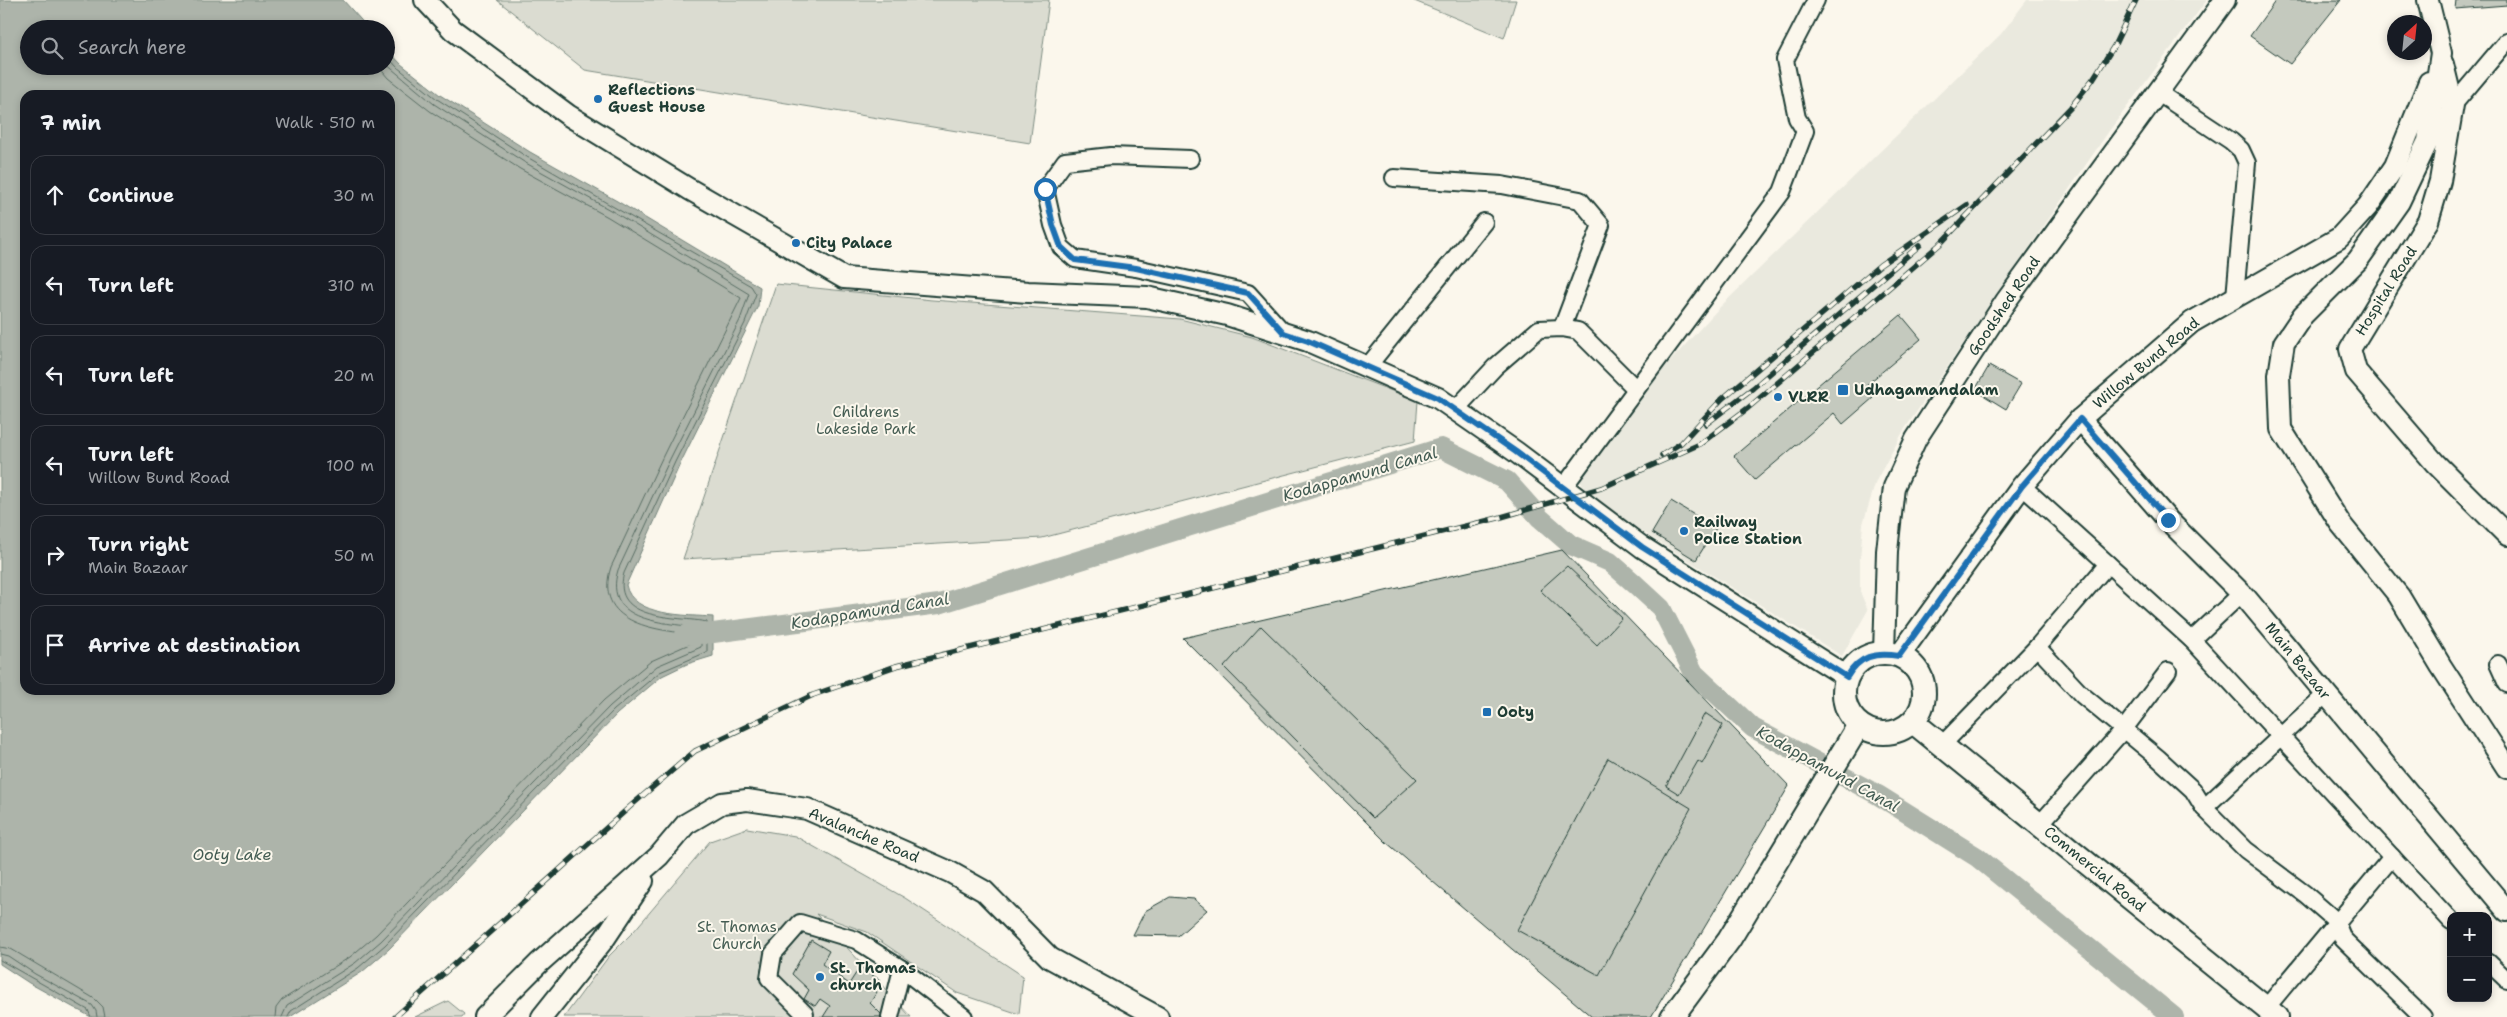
<!DOCTYPE html>
<meta charset="utf-8">
<style>
body{margin:0;font-family:"Shantell Sans",sans-serif;background:#20242c;color:#f1f3f6}
.controls{position:absolute;right:15px;bottom:15px;display:grid;overflow:hidden;border-radius:10px;box-shadow:0 2px 8px #0003}
.controls button{width:45px;height:45px;display:grid;place-items:center;padding:0;border:0;border-bottom:1px solid #363941;background:#171b24;color:#f1f3f6;font:25px sans-serif}
.compass{position:absolute;left:2387px;top:15px;width:45px;height:45px;border-radius:50%;background:#171b24;box-shadow:0 2px 8px #0003;rotate:27deg}
.stop{position:absolute;width:15px;height:15px;margin:-11px;border:4px solid #1f6fb2;border-radius:50%;background:#fff}
.stop.end{background:#1f6fb2;border-color:#fff;box-shadow:0 1px 5px #0008}
.list{margin:0;padding:0;list-style:none}
h2{display:flex;justify-content:space-between;align-items:center;height:65px;margin:0;padding:0 20px;font-size:21px}
h2 small{font-size:16px;font-weight:400;color:#9ea1a6}
.list li{display:grid;grid-template-columns:32px 1fr auto;gap:15px;align-items:center;box-sizing:border-box;height:80px;margin:0 10px 10px;padding:0 10px;border:1px solid #363941;border-radius:15px}
.list b{display:block;font-size:19px;white-space:nowrap}
.list p{margin:0;font-size:16px;white-space:nowrap;color:#9ea1a6}
.list em{font-size:16px;font-style:normal;color:#9ea1a6}
.icon{flex:none;width:28px;height:28px;fill:none;stroke:currentColor;stroke-width:2;stroke-linecap:round;stroke-linejoin:round}
.map{position:relative;flex:none;width:2507px;height:1017px;overflow:hidden}
.search{position:absolute;background:#171b24;box-shadow:0 2px 8px #0003;left:20px;top:20px;width:375px;height:55px;display:flex;align-items:center;gap:12px;box-sizing:border-box;padding:0 18px;border-radius:28px;color:#9ea1a6;font-size:19px}
.panel{position:absolute;background:#171b24;box-shadow:0 2px 8px #0003;left:20px;top:90px;width:375px;height:605px;border-radius:15px}
.map>svg:first-child{display:block}
.built{fill:#eae9de}
.green{fill:#dbdcd1;stroke:#7d8c82}
.water{fill:#adb4aa;stroke:#74847b;fill-rule:evenodd}
.lines{fill:none;stroke-linecap:round;stroke-linejoin:round}
.shore{stroke:#586d63;stroke-width:1}
.canal{stroke:#adb4aa;stroke-width:20}
.building{fill:#c4c9be;stroke:#1f3d34}
.minor-casing{stroke:#1f3d34;stroke-width:20}
.tertiary-casing{stroke:#1f3d34;stroke-width:24}
.secondary-casing{stroke:#1f3d34;stroke-width:26}
.minor{stroke:#fbf7ec;stroke-width:16}
.tertiary{stroke:#fbf7ec;stroke-width:20}
.secondary{stroke:#fbf7ec;stroke-width:22}
.rail-casing{stroke:#1f3d34;stroke-width:5.5}
.rail{stroke:#fbf7ec;stroke-width:4;stroke-dasharray:11;stroke-linecap:butt}
.route{stroke:#1f6fb2;stroke-width:6}
.poi-dot{fill:#1f6fb2;stroke:#fbf7ec;stroke-width:2}
.labels{text-anchor:middle;dominant-baseline:central;stroke-width:4;stroke-linejoin:round;paint-order:stroke}
.poi-label{font-size:15px;font-weight:bold;fill:#1f3d34;stroke:#fbf7ec;text-anchor:start}
.street-label{font-size:15px;fill:#1f3d34;stroke:#fbf7ec}
.park-label{font-size:15px;fill:#455d53;stroke:#fbf7ec}
.water-label{font-size:16px;font-style:italic;fill:#425b52;stroke:#fbf7ec}
</style>
<div class="map">
<svg width="2507" height="1017" viewBox="0 0 2507 1017">
<rect width="100%" height="100%" fill="#fbf7ec"/>
<filter id="ink" filterUnits="userSpaceOnUse"><feTurbulence type="fractalNoise" baseFrequency=".02" numOctaves="2"/><feDisplacementMap in="SourceGraphic" scale="10" xChannelSelector="R" yChannelSelector="G"/><feConvolveMatrix kernelMatrix="1 2 1 2 8 2 1 2 1" color-interpolation-filters="sRGB"/></filter>
<g filter="url(#ink)">
<path class="built" d="M 2027,0 L 2207,0 L 2109,131 L 1904,430 L 1876,481 L 1863,524 L 1860,560 L 1860,592 L 1868,610 L 1842,656 L 1590,499 L 1573,467 L 1720,307 L 2001,34 Z"/>
<g class="green">
<path d="M 497,0 L 1049,0 L 1030,143 L 585,70 Z"/>
<path d="M 1412,0 L 1516,0 L 1504,38 Z"/>
<path d="M 776,284 L 932,300 L 1180,319 L 1252,337 L 1418,401 L 1415,441 L 1042,538 L 683,559 Z"/>
<path d="M 747,828 L 795,836 L 905,898 L 1023,976 L 1019,1014 L 957,993 L 867,932 L 816,914 L 911,1017 L 564,1017 L 609,956 L 634,931 L 710,841 Z"/>
<path d="M 448,1001 L 464,1014 L 462,1017 L 415,1017 Z"/>
</g>
<path class="water" d="M 0,0 L 343,0 L 369,29 L 29,29 L 29,66 L 386,66 L 386,48 L 401,64 L 440,95 L 530,152 L 617,201 L 760,287 L 758,306 L 680,464 L 626,585 C 632,617 688,615 713,617 L 713,656 L 687,664 L 662,676 L 617,714 L 389,949 L 362,972 L 290,1017 L 91,1017 L 29,983 L 0,964 ZM 25,95 L 390,95 L 390,690 L 25,690 Z"/>
<g class="lines">
<g class="shore">
<path d="M 0,947 L 11,949 L 95,999 L 103,1007 L 105,1017"/>
<path d="M 0,954 L 8,956 L 35,974 L 92,1005 L 96,1011 L 97,1017"/>
<path d="M 0,960 L 88,1010 L 91,1017"/>
<path d="M 275,1017 L 276,1008 L 282,1000 L 350,957 L 376,935 L 604,700 L 651,661 L 694,642 L 693,634 C 654,630 593,623 611,567 L 663,456 L 741,298 L 608,217 L 520,169 L 430,111 L 388,78 L 378,66"/>
<path d="M 282,1017 L 287,1006 L 355,963 L 381,941 L 610,706 L 657,666 L 701,647 L 701,628 C 667,622 602,624 618,570 L 670,459 L 740,320 L 749,294 L 612,211 L 524,162 L 434,104 L 386,64"/>
<path d="M 288,1017 L 291,1011 L 358,968 L 385,945 L 614,710 L 660,672 L 707,652 L 707,622 C 678,616 610,622 624,573 L 675,462 L 745,323 L 756,294 L 751,286 L 527,157 L 437,99 L 397,67 L 386,55"/>
</g>
<path class="canal" d="M 685,635 L 713,633 L 939,604 L 1441,448 L 1507,481 L 1540,518 L 1571,545 L 1610,562 L 1635,584 L 1661,608 L 1694,673 L 1753,728 L 1878,795 L 1977,857 L 2174,1017"/>
</g>
<g class="building">
<path d="M 2276,0 L 2341,0 L 2290,64 L 2250,36 Z"/>
<path d="M 2456,0 L 2507,0 L 2507,5 L 2455,9 Z"/>
<path d="M 1901,315 L 1921,339 L 1864,387 L 1873,398 L 1843,424 L 1834,413 L 1755,480 L 1734,456 Z"/>
<path d="M 1989,366 L 2021,384 L 2006,409 L 1975,390 Z"/>
<path d="M 1671,501 L 1716,528 L 1696,560 L 1652,533 Z"/>
<path d="M 1562,550 L 1789,786 L 1651,1017 L 1592,1017 L 1386,842 L 1183,638 Z"/>
<path d="M 1567,566 L 1622,618 L 1597,645 L 1540,590 Z"/>
<path d="M 1261,626 L 1417,779 L 1373,818 L 1224,667 Z"/>
<path d="M 1705,713 L 1723,725 L 1702,764 L 1698,761 L 1679,794 L 1666,786 Z"/>
<path d="M 1608,758 L 1691,808 L 1599,975 L 1517,930 Z"/>
<path d="M 1170,897 L 1194,899 L 1207,910 L 1178,936 L 1133,935 L 1145,911 Z"/>
<path d="M 811,940 L 829,951 L 822,964 L 849,984 L 860,967 L 880,980 L 873,989 L 877,992 L 870,1003 L 884,1017 L 823,1017 L 830,1006 L 820,999 L 815,1006 L 804,999 L 809,990 L 792,974 Z"/>
</g>
<g class="lines">
<g class="minor-casing">
<g id="minor">
<path d="M 2157,92 L 2231,141 L 2241,150 L 2247,163 L 2235,297"/>
<path d="M 2453,105 L 2507,41"/>
<path d="M 1190,159 L 1111,156 L 1065,161 L 1045,189 L 1053,225 L 1061,247 L 1075,259 L 1136,268 L 1248,293 L 1284,333"/>
<path d="M 1394,178 L 1502,185 L 1580,200 L 1601,225 L 1562,328"/>
<path d="M 1368,366 L 1484,222"/>
<path d="M 1455,410 L 1495,367 L 1539,329 L 1562,328 L 1578,331 L 1636,389"/>
<path d="M 2022,486 L 2192,640 L 2451,921"/>
<path d="M 1563,488 L 1782,192 L 1805,131 L 1797,118 L 1785,60 L 1816,0"/>
<path d="M 2192,640 L 2241,594"/>
<path d="M 2037,647 L 2082,695 L 2158,758 L 2193,790 L 2204,808 L 2246,850 L 2305,894 L 2335,920 L 2343,939 L 2423,1017"/>
<path d="M 2498,664 L 2507,684"/>
<path d="M 1942,745 L 2037,647 L 2108,564"/>
<path d="M 2204,808 L 2325,695"/>
<path d="M 2040,824 L 2124,729 L 2168,671"/>
<path d="M 2488,962 L 2507,980"/>
<path d="M 902,969 L 964,1017"/>
<path d="M 2266,1008 L 2392,857"/>
<path d="M 805,1014 L 769,978 L 773,954 L 800,923 L 856,940 L 902,969 L 890,1017"/>
</g>
</g>
<g class="tertiary-casing">
<g id="tertiary">
<path d="M 425,0 L 453,30 L 568,115 L 689,189 L 844,278 L 1028,292 L 1147,297 L 1227,315 L 1308,341 L 1438,398 L 1516,452 L 1642,547 L 1847,677"/>
<path d="M 2428,0 L 2441,53 L 2428,141 L 2399,202 L 2358,260 L 2303,315 L 2284,343 L 2279,375 L 2281,429 L 2340,523 L 2399,596 L 2441,666 L 2507,768"/>
<path d="M 2443,64 L 2453,105 L 2440,181 L 2428,221 L 2350,349 L 2356,371 L 2435,463 L 2507,535"/>
<path d="M 2080,419 L 2168,520 L 2246,598 L 2507,911"/>
<path d="M 1884,653 L 1887,551 L 1894,487 L 1916,439 L 2006,301 L 2225,0"/>
<path d="M 1899,656 L 2022,486 L 2080,419 L 2192,322 L 2339,238 L 2368,206 L 2395,166 L 2429,82"/>
<path d="M 485,1017 L 539,963 L 659,856 L 686,824 L 722,803 L 747,800 L 807,809 L 950,872 L 984,891 L 1050,958 L 1158,1017"/>
<path d="M 542,1017 L 605,938 L 643,881"/>
</g>
</g>
<g class="secondary-casing">
<g id="secondary">
<circle cx="1884" cy="693" r="40"/>
<path d="M 1913,722 L 2277,1017"/>
<path d="M 1672,1017 L 1729,940 L 1859,725"/>
</g>
</g>
<use href="#minor" class="minor"/>
<use href="#tertiary" class="tertiary"/>
<use href="#secondary" class="secondary"/>
<g class="rail-casing">
<g id="rail">
<path d="M 1706,424 L 1753,388 L 1920,245"/>
<path d="M 1662,455 L 1681,443 L 1722,399 L 1880,265 L 1967,205"/>
<path d="M 395,1017 L 633,804 L 695,751 L 813,695 L 896,666 L 1498,518 L 1601,488 L 1700,444 L 1748,408 L 1939,245 L 2071,107 L 2093,79 L 2114,46 L 2136,0"/>
</g>
</g>
<use href="#rail" class="rail"/>
</g>
</g>
<g class="lines" filter="url(#ink)">
<path class="route" d="M 1045,189 L 1053,225 L 1061,247 L 1075,260 L 1136,268 L 1248,293 L 1284,333 L 1308,341 L 1438,398 L 1516,452 L 1642,547 L 1847,677 C 1859,656 1875,652 1899,656 L 2022,486 L 2080,419 L 2168,520"/>
</g>
<g class="poi-dot">
<circle cx="598" cy="99" r="5"/>
<circle cx="796" cy="243" r="5"/>
<rect x="1837" y="384" width="12" height="12" rx="2.5"/>
<circle cx="1778" cy="397" r="5"/>
<circle cx="1684" cy="531" r="5"/>
<rect x="1482" y="707" width="10" height="10" rx="2.5"/>
<circle cx="820" cy="977" r="5"/>
</g>
<g class="labels">
<g class="poi-label">
<text x="608" y="90">Reflections<tspan x="608" dy="17">Guest House</tspan></text>
<text x="806" y="243">City Palace</text>
<text x="1854" y="390">Udhagamandalam</text>
<text x="1788" y="397">VLRR</text>
<text x="1694" y="522">Railway<tspan x="1694" dy="17">Police Station</tspan></text>
<text x="1497" y="712">Ooty</text>
<text x="830" y="968">St. Thomas<tspan x="830" dy="17">church</tspan></text>
</g>
<g class="street-label">
<text transform="translate(2386 291) rotate(-58)">Hospital Road</text>
<text transform="translate(2004 306) rotate(-56)">Goodshed Road</text>
<text transform="translate(2146 363) rotate(-40)">Willow Bund Road</text>
<text transform="translate(2298 661) rotate(51)">Main Bazaar</text>
<text transform="translate(864 835) rotate(23)">Avalanche Road</text>
<text transform="translate(2095 869) rotate(39)">Commercial Road</text>
</g>
<g class="park-label">
<text x="866" y="412">Childrens<tspan x="866" dy="17">Lakeside Park</tspan></text>
<text x="737" y="927">St. Thomas<tspan x="737" dy="17">Church</tspan></text>
</g>
<g class="water-label">
<text transform="translate(1360 474) rotate(-16)">Kodappamund Canal</text>
<text transform="translate(870 611) rotate(-9)">Kodappamund Canal</text>
<text transform="translate(1828 769) rotate(29)">Kodappamund Canal</text>
<text x="232" y="854">Ooty Lake</text>
</g>
</g>
</svg>
<div class="controls">
<button>+</button>
<button>−</button>
</div>
<svg class="compass" viewBox="-18 -18 36 36"><path d="M0-13l5 13h-10z" fill="#e53935"/><path d="M0 13l5-13h-10z" fill="#9ea1a6"/></svg>
<div class="stop" style="left:1045px;top:189px"></div>
<div class="stop end" style="left:2168px;top:520px"></div>
<div class="search"><svg class="icon" aria-label="search" viewBox="0 0 24 24"><circle cx="10" cy="10" r="6"/><path d="M15 15l6 6"/></svg>Search here</div>
<section class="panel">
<h2>7 min<small>Walk · 510 m</small></h2>
<ul class="list">
<li><svg class="icon" aria-label="ahead" viewBox="0 0 24 24"><path d="M12 20V5M6 11l6-6 6 6"/></svg><div><b>Continue</b></div><em>30 m</em></li>
<li><svg class="icon" aria-label="left" viewBox="0 0 24 24"><path d="M17 20v-9H6M10 6l-5 5 5 5"/></svg><div><b>Turn left</b></div><em>310 m</em></li>
<li><svg class="icon" aria-label="left" viewBox="0 0 24 24"><path d="M17 20v-9H6M10 6l-5 5 5 5"/></svg><div><b>Turn left</b></div><em>20 m</em></li>
<li><svg class="icon" aria-label="left" viewBox="0 0 24 24"><path d="M17 20v-9H6M10 6l-5 5 5 5"/></svg><div><b>Turn left</b><p>Willow Bund Road</p></div><em>100 m</em></li>
<li><svg class="icon" aria-label="right" viewBox="0 0 24 24"><path d="M7 20v-9h11M14 6l5 5-5 5"/></svg><div><b>Turn right</b><p>Main Bazaar</p></div><em>50 m</em></li>
<li><svg class="icon" aria-label="arrive" viewBox="0 0 24 24"><path d="M6 21V4h12l-3 4 3 4H6"/></svg><div><b>Arrive at destination</b></div></li>
</ul>
</section>
</div>
